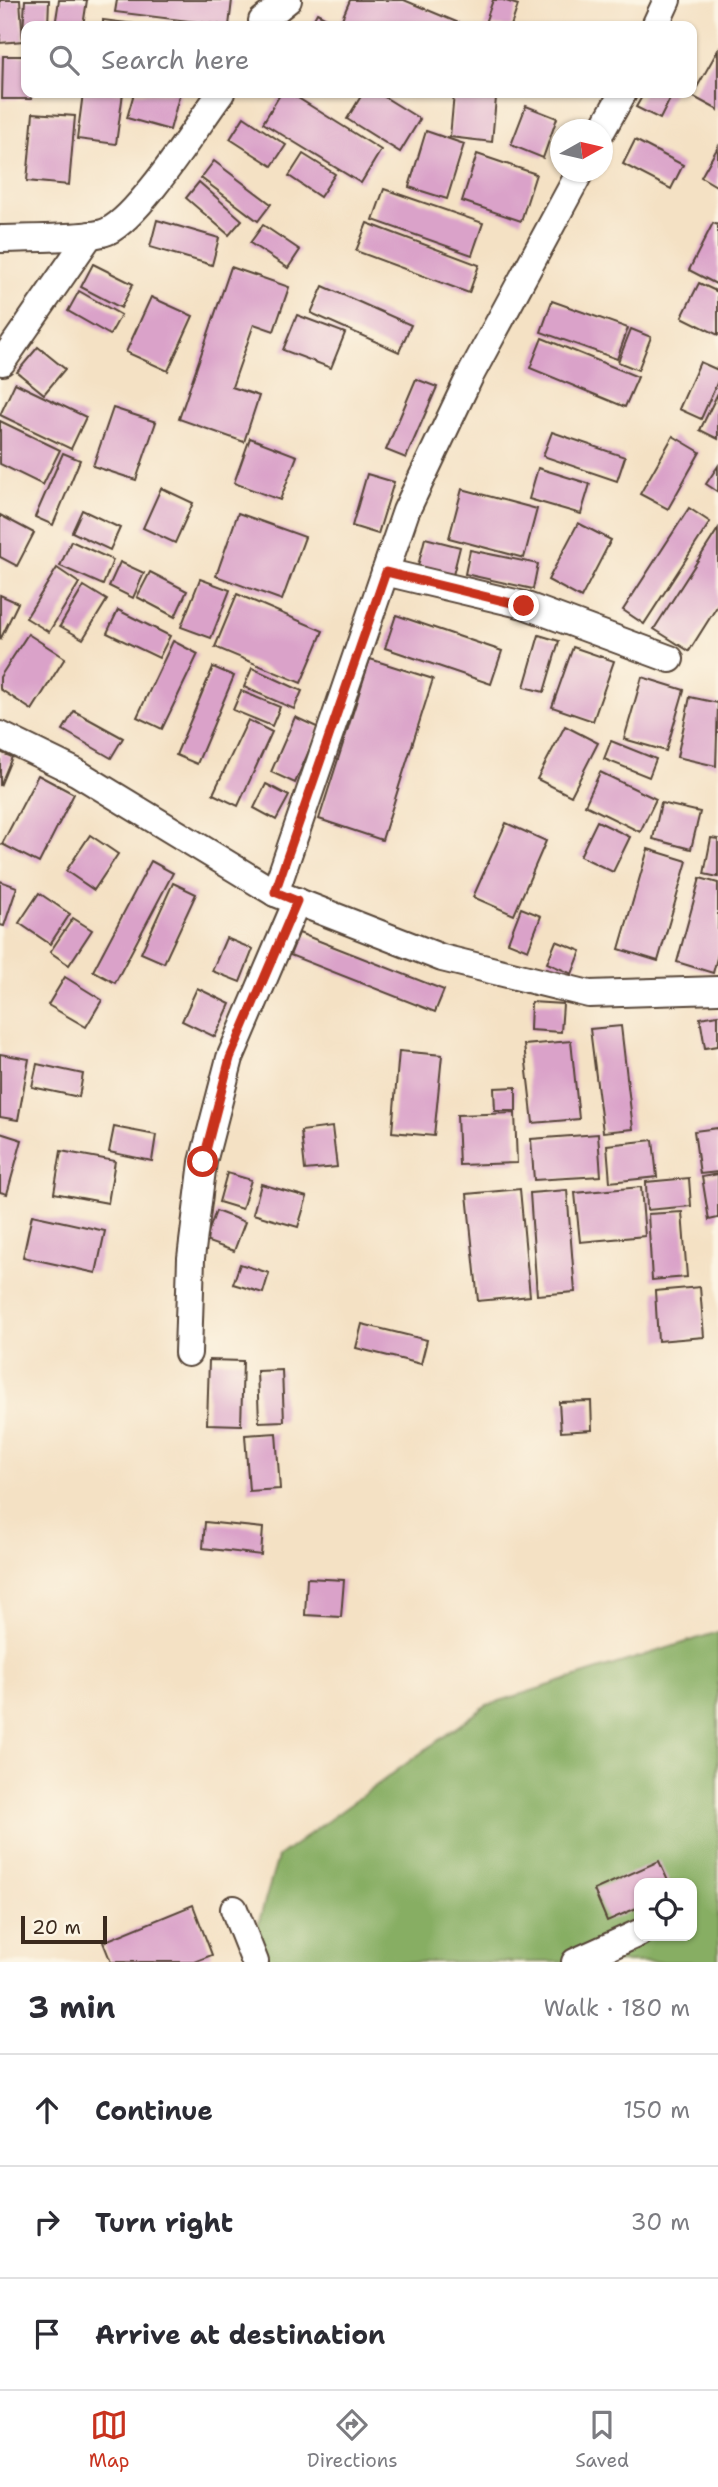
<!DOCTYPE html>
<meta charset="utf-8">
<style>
body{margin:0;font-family:"Shantell Sans",sans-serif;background:#f2f2f3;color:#2b2b33}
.controls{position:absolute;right:21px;bottom:21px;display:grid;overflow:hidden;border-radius:14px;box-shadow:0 2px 5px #0004}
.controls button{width:63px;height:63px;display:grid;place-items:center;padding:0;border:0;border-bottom:2px solid #e1e1e2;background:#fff;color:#2b2b33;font:35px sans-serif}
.compass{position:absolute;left:550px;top:119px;width:63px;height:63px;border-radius:50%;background:#fff;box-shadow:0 2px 5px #0004;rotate:82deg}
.scale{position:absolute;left:21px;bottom:18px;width:86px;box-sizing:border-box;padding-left:7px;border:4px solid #3b2a1e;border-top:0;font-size:19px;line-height:24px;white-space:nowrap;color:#3b2a1e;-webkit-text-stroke:5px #fcf5e5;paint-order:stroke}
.stop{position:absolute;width:21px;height:21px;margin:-16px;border:5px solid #c8321e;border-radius:50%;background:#fff}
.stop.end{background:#c8321e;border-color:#fff;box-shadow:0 2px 7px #0008}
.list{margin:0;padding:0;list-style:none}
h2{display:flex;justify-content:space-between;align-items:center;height:91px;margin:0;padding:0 28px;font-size:30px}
h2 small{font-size:23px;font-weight:400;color:#7c7c81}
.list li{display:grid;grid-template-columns:46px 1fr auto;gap:21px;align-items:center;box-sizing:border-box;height:112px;padding:0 28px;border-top:2px solid #e1e1e2}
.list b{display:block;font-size:26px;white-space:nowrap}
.list em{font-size:23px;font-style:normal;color:#7c7c81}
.icon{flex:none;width:38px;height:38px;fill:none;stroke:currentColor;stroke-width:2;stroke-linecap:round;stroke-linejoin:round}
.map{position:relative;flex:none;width:718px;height:1962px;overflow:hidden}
.search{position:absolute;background:#fff;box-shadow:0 2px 5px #0004;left:21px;right:21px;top:21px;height:77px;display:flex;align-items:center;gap:18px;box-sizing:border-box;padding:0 24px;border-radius:14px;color:#7c7c81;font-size:26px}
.sheet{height:427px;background:#fff}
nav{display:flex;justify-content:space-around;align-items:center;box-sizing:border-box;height:98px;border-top:2px solid #e1e1e2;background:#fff;font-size:19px;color:#7c7c81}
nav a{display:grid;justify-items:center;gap:4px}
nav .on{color:#c8321e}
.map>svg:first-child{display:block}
.forest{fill:#87ae63;stroke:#616c40;stroke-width:2;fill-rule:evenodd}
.building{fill:#daa2c9}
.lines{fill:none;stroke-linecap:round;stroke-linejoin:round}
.street-casing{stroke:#574537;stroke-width:30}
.street{stroke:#fff;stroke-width:26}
.route{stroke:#c8321e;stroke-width:9}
</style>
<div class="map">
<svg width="718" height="1962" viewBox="0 0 718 1962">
<rect width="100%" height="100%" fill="#fcf5e5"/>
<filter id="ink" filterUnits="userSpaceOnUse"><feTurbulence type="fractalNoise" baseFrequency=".0143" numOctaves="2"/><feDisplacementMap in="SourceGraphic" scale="14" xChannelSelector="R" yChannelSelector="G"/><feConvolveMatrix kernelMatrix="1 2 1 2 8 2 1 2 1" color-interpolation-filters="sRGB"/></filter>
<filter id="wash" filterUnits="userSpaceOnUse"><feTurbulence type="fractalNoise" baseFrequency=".00686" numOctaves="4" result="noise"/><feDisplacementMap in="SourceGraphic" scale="28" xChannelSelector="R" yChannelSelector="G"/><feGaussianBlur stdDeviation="1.57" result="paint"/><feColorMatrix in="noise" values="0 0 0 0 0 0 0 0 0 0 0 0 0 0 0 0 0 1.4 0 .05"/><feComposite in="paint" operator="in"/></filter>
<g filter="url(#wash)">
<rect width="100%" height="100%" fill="#f4e1c4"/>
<path class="forest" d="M 718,1632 L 718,1962 L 247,1962 L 278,1857 L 487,1705 ZM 639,1883 L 692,1883 L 692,1936 L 639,1936 Z"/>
<g id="blocks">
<g class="building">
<path d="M 0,0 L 20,0 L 23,41 L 0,43 Z"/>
<path d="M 25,0 L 49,0 L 48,26 L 26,26 L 26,33 L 23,33 Z"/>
<path d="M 59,0 L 87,0 L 83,26 L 55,26 Z"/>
<path d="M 117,0 L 232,0 L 229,26 L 115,12 Z"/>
<path d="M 350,0 L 404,0 L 466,26 L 354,26 L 341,21 Z"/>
<path d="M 493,0 L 503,0 L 518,5 L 511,26 L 484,26 Z"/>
<path d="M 317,13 L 341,26 L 310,26 Z"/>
<path d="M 103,20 L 142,25 L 142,26 L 103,26 Z"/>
<path d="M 718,50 L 718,110 L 692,96 Z"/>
<path d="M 3,56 L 26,56 L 26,93 L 32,93 L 31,99 L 2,99 Z"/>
<path d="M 83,93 L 123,93 L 116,144 L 77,139 Z"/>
<path d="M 134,93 L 180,93 L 170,130 L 127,118 Z"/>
<path d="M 281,93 L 290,93 L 381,150 L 361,183 L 263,123 Z"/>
<path d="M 363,93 L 378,93 L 420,119 L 400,152 L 347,119 Z"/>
<path d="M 644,93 L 673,93 L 660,119 L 636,107 Z"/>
<path d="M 454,94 L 496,98 L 492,142 L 450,137 Z"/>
<path d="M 526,106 L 557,118 L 543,158 L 511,145 Z"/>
<path d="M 33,113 L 75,116 L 69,185 L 27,181 Z"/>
<path d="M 244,117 L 286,145 L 272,166 L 230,139 Z"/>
<path d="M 426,131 L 464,144 L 447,199 L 409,187 Z"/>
<path d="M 635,140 L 683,165 L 671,189 L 623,164 Z"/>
<path d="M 718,147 L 718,187 L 701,177 Z"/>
<path d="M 303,154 L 335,174 L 320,197 L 289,176 Z"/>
<path d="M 477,154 L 536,174 L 521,221 L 462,201 Z"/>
<path d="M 214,161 L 271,204 L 258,221 L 201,178 Z"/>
<path d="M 199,182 L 242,220 L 229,235 L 186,198 Z"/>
<path d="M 384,189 L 483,223 L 472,255 L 373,220 Z"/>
<path d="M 157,220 L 219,238 L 212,265 L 150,247 Z"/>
<path d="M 367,223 L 479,265 L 469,293 L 356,251 Z"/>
<path d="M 713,223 L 718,225 L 718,285 L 689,270 Z"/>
<path d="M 263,225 L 300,250 L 288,268 L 250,243 Z"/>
<path d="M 93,264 L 133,284 L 121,308 L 81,287 Z"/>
<path d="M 231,267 L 289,287 L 274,331 L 254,324 L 232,387 L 259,396 L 244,442 L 179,419 Z"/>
<path d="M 699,283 L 718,292 L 718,335 L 682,317 Z"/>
<path d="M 323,286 L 411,325 L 399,352 L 311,313 Z"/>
<path d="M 79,291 L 121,315 L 110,335 L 68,311 Z"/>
<path d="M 151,297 L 193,316 L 168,371 L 126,352 Z"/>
<path d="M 552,301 L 628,328 L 617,359 L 541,332 Z"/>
<path d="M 297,315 L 345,333 L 331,368 L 283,350 Z"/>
<path d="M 631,329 L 651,337 L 638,370 L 618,362 Z"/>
<path d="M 542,338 L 638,377 L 625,407 L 530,368 Z"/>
<path d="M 38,347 L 65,369 L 44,394 L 17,372 Z"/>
<path d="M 700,362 L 718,370 L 718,381 L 701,419 L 679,409 Z"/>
<path d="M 416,379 L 437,387 L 406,458 L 386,450 Z"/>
<path d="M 15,383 L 86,417 L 71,449 L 0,415 Z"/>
<path d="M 718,393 L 718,439 L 700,430 Z"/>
<path d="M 113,408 L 156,422 L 136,480 L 93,466 Z"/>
<path d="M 0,421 L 60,450 L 43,485 L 0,464 Z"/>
<path d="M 552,432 L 625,457 L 617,481 L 543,456 Z"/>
<path d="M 673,436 L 700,452 L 668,509 L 640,494 Z"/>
<path d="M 250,438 L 297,456 L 280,500 L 234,483 Z"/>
<path d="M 63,453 L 80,460 L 53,525 L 35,517 Z"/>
<path d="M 718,466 L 718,492 L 706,484 Z"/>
<path d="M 538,468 L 590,484 L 581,514 L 529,499 Z"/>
<path d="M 367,474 L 394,482 L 378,534 L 352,526 Z"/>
<path d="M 161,488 L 193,503 L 175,543 L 143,528 Z"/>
<path d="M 462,489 L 537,509 L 524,558 L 449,538 Z"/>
<path d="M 689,508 L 710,522 L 644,624 L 623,610 Z"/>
<path d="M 82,510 L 120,528 L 110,550 L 72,532 Z"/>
<path d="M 238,513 L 305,537 L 282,600 L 216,576 Z"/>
<path d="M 0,515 L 34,533 L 17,566 L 0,557 Z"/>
<path d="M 578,523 L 611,540 L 581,598 L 548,580 Z"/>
<path d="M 718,529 L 718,605 L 689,651 L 654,629 Z"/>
<path d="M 425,538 L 460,547 L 453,575 L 418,566 Z"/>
<path d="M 71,541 L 113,560 L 103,585 L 60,566 Z"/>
<path d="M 470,550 L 538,564 L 533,589 L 465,574 Z"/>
<path d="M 120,562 L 144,573 L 133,598 L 109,586 Z"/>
<path d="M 57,568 L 79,583 L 49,632 L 26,618 Z"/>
<path d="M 150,572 L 187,591 L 175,617 L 137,597 Z"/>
<path d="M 200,579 L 230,590 L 211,638 L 181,627 Z"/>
<path d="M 84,586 L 107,600 L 83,639 L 60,626 Z"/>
<path d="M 237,594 L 323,631 L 301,683 L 215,647 Z"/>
<path d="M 0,595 L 18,603 L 0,640 Z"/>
<path d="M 118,610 L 170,636 L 159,658 L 107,633 Z"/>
<path d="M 396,615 L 502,651 L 491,684 L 385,648 Z"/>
<path d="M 28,634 L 65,658 L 32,710 L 0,689 L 0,677 Z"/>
<path d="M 539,635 L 559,641 L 544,692 L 524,687 Z"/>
<path d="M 173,641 L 198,654 L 162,729 L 137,717 Z"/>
<path d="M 573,647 L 614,661 L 593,721 L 552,707 Z"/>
<path d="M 370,659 L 433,679 L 382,840 L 319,819 Z"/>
<path d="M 213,667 L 234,676 L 197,764 L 176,755 Z"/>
<path d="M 252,668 L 302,691 L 294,709 L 244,687 Z"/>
<path d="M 642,677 L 684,690 L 666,751 L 624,739 Z"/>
<path d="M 241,691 L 280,707 L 272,726 L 233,710 Z"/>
<path d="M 690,697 L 718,703 L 716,766 L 677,757 Z"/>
<path d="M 74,711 L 123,738 L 111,758 L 63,730 Z"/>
<path d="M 295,717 L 319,728 L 295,783 L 271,772 Z"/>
<path d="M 248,720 L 272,732 L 238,806 L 213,794 Z"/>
<path d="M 565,726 L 598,743 L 571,796 L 537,779 Z"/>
<path d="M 611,741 L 656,759 L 649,777 L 604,759 Z"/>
<path d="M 0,752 L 12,757 L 0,786 Z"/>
<path d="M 600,772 L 656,799 L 640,832 L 585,805 Z"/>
<path d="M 38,775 L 74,794 L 39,863 L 2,844 Z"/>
<path d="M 266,784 L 289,796 L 276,820 L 254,808 Z"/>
<path d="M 661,803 L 700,812 L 691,849 L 653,839 Z"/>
<path d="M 597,821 L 630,837 L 613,872 L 580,856 Z"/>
<path d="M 506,823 L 546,841 L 514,915 L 473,897 Z"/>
<path d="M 90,835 L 118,854 L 94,890 L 66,871 Z"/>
<path d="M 711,838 L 718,839 L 718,877 L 704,874 Z"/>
<path d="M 648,849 L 687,861 L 658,961 L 619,949 Z"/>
<path d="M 151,861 L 173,873 L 115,983 L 93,971 Z"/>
<path d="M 700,878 L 718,883 L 718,954 L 713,973 L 677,962 Z"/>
<path d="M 0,881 L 17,887 L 4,926 L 0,925 Z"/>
<path d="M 173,883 L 196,894 L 164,963 L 141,953 Z"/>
<path d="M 39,893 L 70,914 L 50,944 L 19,923 Z"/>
<path d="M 521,908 L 541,916 L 528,950 L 508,942 Z"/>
<path d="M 73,918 L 92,930 L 69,965 L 50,952 Z"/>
<path d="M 299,933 L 444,990 L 435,1012 L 290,955 Z"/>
<path d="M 226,938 L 253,949 L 240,982 L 212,971 Z"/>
<path d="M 556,941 L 581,951 L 572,974 L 547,963 Z"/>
<path d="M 65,977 L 102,1000 L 86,1027 L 48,1005 Z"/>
<path d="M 197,988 L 230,1004 L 215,1037 L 182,1021 Z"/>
<path d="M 531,1002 L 563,1004 L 561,1032 L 530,1030 Z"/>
<path d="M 718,1015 L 718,1046 L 705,1048 L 700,1018 Z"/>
<path d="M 621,1026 L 633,1129 L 603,1132 L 590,1029 Z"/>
<path d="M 571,1041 L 579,1119 L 533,1123 L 524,1045 Z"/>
<path d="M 399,1051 L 442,1055 L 434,1136 L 392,1132 Z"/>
<path d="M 0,1054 L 29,1059 L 18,1120 L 0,1117 Z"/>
<path d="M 37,1064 L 83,1074 L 79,1097 L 32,1087 Z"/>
<path d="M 516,1087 L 516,1111 L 495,1111 L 494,1088 Z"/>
<path d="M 515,1113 L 517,1163 L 459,1165 L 457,1115 Z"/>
<path d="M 114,1127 L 156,1135 L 152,1161 L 109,1152 Z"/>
<path d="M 332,1127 L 337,1167 L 305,1170 L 301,1131 Z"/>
<path d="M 718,1128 L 718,1172 L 700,1174 L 694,1131 Z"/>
<path d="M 0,1133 L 22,1140 L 7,1194 L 0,1192 Z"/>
<path d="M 598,1134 L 601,1176 L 534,1180 L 531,1139 Z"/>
<path d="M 653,1140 L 657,1177 L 610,1182 L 607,1145 Z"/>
<path d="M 61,1151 L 115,1161 L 108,1203 L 54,1193 Z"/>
<path d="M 227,1173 L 251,1180 L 242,1209 L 219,1202 Z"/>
<path d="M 718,1174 L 718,1218 L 709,1220 L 702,1177 Z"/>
<path d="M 689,1178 L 691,1206 L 647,1210 L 646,1182 Z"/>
<path d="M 261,1184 L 307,1197 L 298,1227 L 253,1214 Z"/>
<path d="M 641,1187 L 645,1236 L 580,1242 L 575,1193 Z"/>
<path d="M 520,1189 L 530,1296 L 478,1301 L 467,1194 Z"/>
<path d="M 567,1190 L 575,1292 L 537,1295 L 530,1193 Z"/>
<path d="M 216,1211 L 245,1222 L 234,1251 L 205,1241 Z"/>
<path d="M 682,1212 L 687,1277 L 652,1280 L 648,1214 Z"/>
<path d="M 32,1215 L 105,1231 L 96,1273 L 23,1257 Z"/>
<path d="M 240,1264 L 269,1273 L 263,1293 L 233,1284 Z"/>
<path d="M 700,1287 L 704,1337 L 658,1341 L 655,1291 Z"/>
<path d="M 362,1324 L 427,1340 L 421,1364 L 356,1348 Z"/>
<path d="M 209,1360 L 243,1361 L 241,1425 L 207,1424 Z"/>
<path d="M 282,1370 L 284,1421 L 259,1422 L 257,1371 Z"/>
<path d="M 591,1401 L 592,1430 L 561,1432 L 559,1402 Z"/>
<path d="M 276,1433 L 280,1489 L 249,1491 L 245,1435 Z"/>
<path d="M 205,1522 L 263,1528 L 261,1555 L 203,1548 Z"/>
<path d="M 307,1578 L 344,1580 L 341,1617 L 305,1615 Z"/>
<path d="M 659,1861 L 669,1883 L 639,1883 L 639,1907 L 607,1921 L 594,1890 Z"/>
<path d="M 193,1905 L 212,1955 L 194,1962 L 111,1962 L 103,1942 Z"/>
</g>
</g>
</g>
<g filter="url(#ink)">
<use href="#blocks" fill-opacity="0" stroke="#574537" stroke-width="2"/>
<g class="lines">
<g class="street-casing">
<g id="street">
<path d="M 262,21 L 288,0"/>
<path d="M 655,26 L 667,0"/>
<path d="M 602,130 L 623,93"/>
<path d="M 0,239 C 21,238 93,239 108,231 C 141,215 197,125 221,93"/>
<path d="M 2,362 L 90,235"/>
<path d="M 385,572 L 524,605 L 670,659"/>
<path d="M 0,735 L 76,772 L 275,893 L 442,958 L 589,994 L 718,990"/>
<path d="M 275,893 L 406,511 L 470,376 L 580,172"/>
<path d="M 188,1353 L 191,1258 L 203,1162 L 230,1058 L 297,901"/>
<path d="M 234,1909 L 255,1962"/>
<path d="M 575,1962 L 639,1933"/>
</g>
</g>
<use href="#street" class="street"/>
</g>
</g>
<g class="lines" filter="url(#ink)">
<path class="route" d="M 203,1162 L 230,1058 L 297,901 L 275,892 L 386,572 L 524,606"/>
</g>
</svg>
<div class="controls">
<button><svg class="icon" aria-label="locate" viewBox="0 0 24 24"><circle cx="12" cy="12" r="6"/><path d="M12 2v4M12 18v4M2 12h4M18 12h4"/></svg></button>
</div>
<svg class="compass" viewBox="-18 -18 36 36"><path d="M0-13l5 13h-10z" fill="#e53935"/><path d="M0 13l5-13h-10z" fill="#7c7c81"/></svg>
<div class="scale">20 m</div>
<div class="stop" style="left:203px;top:1162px"></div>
<div class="stop end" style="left:524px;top:606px"></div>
<div class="search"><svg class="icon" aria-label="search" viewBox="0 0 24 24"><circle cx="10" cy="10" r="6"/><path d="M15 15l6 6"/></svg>Search here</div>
</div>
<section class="sheet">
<h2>3 min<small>Walk · 180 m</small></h2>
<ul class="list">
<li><svg class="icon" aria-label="ahead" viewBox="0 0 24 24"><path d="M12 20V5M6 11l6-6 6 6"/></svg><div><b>Continue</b></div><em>150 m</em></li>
<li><svg class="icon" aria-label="right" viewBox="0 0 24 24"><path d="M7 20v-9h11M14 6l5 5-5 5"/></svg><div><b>Turn right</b></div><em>30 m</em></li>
<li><svg class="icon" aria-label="arrive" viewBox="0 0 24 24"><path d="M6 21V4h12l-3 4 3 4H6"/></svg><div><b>Arrive at destination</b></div></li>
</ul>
</section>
<nav>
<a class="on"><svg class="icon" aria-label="map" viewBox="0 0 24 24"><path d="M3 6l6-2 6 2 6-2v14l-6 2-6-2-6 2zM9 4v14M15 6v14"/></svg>Map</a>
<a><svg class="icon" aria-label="directions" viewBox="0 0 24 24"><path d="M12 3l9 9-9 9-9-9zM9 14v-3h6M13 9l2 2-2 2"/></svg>Directions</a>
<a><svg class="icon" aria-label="saved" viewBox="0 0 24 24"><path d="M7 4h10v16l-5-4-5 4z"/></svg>Saved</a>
</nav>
